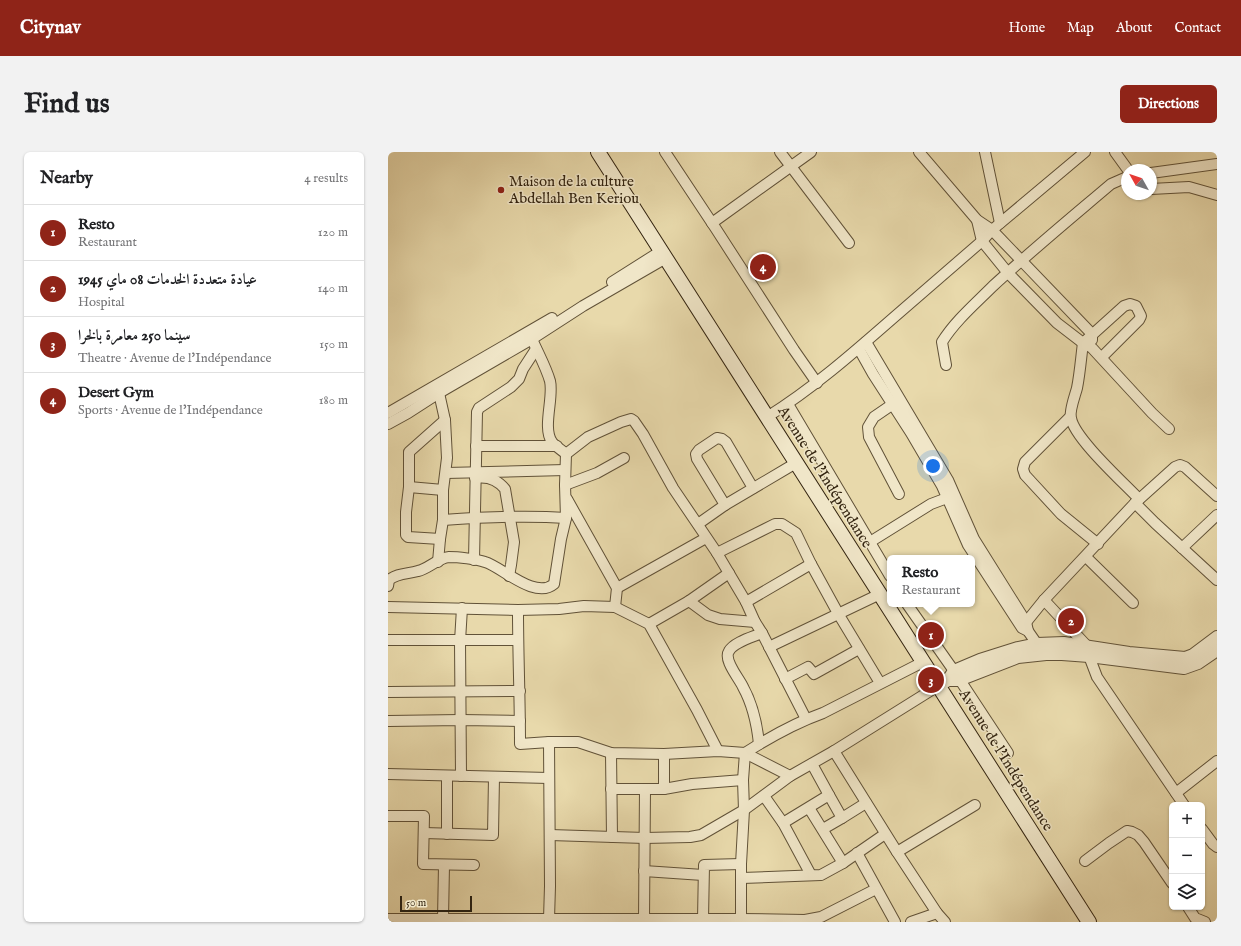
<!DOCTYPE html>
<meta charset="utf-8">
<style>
body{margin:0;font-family:"IM FELL English",Amiri,serif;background:#f2f2f2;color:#202124}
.controls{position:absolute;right:12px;bottom:12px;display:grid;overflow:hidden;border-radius:6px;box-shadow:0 1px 3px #0004}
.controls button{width:36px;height:36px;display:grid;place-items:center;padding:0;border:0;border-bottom:1px solid #e0e0e0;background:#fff;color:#202124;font:20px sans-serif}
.compass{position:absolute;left:733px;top:12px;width:36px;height:36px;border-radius:50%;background:#fff;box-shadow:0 1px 3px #0004;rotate:310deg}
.scale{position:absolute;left:12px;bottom:10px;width:72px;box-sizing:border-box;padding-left:4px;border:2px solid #342511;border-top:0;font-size:11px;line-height:14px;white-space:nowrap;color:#342511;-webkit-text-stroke:3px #f0e6c8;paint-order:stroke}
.you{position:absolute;left:545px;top:314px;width:14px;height:14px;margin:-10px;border:3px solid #fff;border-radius:50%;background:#1a73e8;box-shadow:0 0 0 6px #1a73e833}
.badge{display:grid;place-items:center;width:26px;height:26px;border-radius:50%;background:#8f2418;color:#fff;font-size:13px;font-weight:700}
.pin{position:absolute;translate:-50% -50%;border:2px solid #fff;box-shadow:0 1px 4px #0006}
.popup{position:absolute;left:499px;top:403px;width:88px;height:52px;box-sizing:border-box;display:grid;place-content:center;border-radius:6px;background:#fff;filter:drop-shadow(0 1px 3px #0005);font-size:13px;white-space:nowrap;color:#757577}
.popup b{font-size:15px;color:#202124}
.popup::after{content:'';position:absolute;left:50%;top:100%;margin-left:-8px;border:8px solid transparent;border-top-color:#fff}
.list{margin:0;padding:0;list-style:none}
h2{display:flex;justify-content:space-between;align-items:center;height:52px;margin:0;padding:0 16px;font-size:17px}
h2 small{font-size:13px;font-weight:400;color:#757577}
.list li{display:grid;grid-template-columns:26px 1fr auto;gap:12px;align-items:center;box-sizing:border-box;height:56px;padding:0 16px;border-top:1px solid #e0e0e0}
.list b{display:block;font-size:15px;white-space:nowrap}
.list p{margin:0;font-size:13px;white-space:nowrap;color:#757577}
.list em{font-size:13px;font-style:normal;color:#757577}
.icon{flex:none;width:22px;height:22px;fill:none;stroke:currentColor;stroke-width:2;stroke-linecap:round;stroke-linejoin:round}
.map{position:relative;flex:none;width:829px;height:770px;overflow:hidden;border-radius:6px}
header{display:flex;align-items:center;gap:24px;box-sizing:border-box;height:56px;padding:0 20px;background:#8f2418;color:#fff}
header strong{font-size:19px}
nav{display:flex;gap:22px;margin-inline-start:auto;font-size:14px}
.intro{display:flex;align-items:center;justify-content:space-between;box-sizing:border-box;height:96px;padding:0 24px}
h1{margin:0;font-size:28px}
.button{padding:10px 18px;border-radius:6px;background:#8f2418;color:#fff;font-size:14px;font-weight:700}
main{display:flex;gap:24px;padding:0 24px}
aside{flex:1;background:#fff;border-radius:6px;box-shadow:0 1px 3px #0004}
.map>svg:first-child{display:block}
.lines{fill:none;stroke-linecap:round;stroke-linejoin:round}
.minor-casing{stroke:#615238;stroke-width:12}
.tertiary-casing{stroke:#615238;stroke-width:14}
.secondary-casing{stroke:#342511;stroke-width:16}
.minor{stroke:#f0e6c8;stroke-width:10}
.tertiary{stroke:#f0e6c8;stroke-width:12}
.secondary{stroke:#f0e6c8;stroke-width:14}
.poi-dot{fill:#8f2418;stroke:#f0e6c8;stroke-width:1.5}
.labels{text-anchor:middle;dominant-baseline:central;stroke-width:3;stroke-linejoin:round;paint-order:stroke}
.poi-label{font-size:15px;fill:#342511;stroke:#f0e6c8;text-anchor:start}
.street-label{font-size:15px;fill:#342511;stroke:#f0e6c8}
</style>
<header>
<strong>Citynav</strong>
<nav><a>Home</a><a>Map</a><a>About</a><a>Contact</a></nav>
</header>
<div class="intro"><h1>Find us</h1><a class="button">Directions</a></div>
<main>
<aside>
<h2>Nearby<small>4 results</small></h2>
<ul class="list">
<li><span class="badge">1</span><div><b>Resto</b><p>Restaurant</p></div><em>120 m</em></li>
<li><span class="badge">2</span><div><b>عيادة متعددة الخدمات 08 ماي 1945</b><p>Hospital</p></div><em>140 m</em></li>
<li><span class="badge">3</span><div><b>سينما 250 معامرة بالخرا</b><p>Theatre · Avenue de l'Indépendance</p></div><em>150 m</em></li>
<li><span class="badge">4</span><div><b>Desert Gym</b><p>Sports · Avenue de l'Indépendance</p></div><em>180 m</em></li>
</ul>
</aside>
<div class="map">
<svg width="829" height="770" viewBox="0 0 829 770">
<rect width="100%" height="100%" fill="#e8d9ab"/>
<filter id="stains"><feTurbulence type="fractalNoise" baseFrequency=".005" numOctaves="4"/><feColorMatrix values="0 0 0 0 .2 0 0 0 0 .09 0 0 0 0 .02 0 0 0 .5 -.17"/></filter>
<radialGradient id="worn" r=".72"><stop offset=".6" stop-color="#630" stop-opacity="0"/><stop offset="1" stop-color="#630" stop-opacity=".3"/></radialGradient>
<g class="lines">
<g class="minor-casing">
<g id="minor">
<path d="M 277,0 L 328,77 L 406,198 L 429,231"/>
<path d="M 392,0 L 461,91"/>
<path d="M 531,0 L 589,68 L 604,78 L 704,182 L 704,188"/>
<path d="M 597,0 L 612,71"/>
<path d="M 727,0 L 740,18"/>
<path d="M 763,21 L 829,12"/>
<path d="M 763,37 L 801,35 L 829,43"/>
<path d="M 589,68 L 594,89 L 620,121 L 669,171 L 695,191 L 704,196 L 764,261 L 781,277"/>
<path d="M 324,71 L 423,0"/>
<path d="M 224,130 L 273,99"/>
<path d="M 478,190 L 560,328 L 586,387 L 638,470 L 640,479"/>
<path d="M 471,197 L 485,222 L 523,281 L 554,334 L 580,393 L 634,476 L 640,479 L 649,492"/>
<path d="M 714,205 L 751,168 L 753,164 L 748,154 L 742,152 L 736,154 L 695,191 C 693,206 692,221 689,236 C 687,244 681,259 683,266 C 686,286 736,331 751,347"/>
<path d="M 558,213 L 554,190 C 567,169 587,152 605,134 C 643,99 683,66 723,32 L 739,25"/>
<path d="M 400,252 L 502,424"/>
<path d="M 505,252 L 486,265 L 480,275 L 481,285 L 511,342"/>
<path d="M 0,261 L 164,166"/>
<path d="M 379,265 C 424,237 464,202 504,167 C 534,141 564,115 594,89 L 604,78 L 697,0"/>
<path d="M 682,265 L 637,310 L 635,317 L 637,323 L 673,362 L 710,392"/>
<path d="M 0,272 L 20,261 L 51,241 L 144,187 L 195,154 L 278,106"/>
<path d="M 88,294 L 169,294"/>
<path d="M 178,302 L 200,285 L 233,270 L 243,267 L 246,269 L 255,282 L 285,336 L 329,401 L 358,450 L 367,470 L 374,481 L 418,567"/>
<path d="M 58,321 L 177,318"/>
<path d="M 87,326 C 99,324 109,327 117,337 L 126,390 L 123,413 L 121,424"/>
<path d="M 177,333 L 209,321 L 236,306"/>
<path d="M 21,335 L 55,338"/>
<path d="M 179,347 L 229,436 L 227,455"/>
<path d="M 747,351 L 767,371 L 829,428"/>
<path d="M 337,353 L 309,307 L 308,302 L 311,298 L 329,286 L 334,287 L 338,290 L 365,336"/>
<path d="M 55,368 C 96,365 137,363 178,366"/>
<path d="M 310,372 L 337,353 L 408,311"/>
<path d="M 52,387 L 20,385 L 18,383 L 18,360 L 21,335 L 21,300 L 57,268"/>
<path d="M 482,390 L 543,352 L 559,346"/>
<path d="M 794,396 L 829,363"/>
<path d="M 329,401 L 387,372 L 394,372 L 408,381 L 423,412 L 451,463 L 492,531"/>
<path d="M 698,405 L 745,451"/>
<path d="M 86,408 L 89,260 L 91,256 L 123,235 L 131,227 L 135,217 L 148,197"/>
<path d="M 50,410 L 52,387 L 55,368 L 55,338 L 59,306 L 57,268 L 51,241"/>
<path d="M 0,434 L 1,428 C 9,421 20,422 30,419 C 40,417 50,406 61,405 C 70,405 88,407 97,410 C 114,415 147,448 166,432 L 173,387 L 178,366 L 177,333 L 178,302 C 174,298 168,295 164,290 C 154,276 166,245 162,229 C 158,215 150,201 144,187"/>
<path d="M 229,436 L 318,386"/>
<path d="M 656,448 L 699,494 L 701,504 L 709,525 L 796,653"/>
<path d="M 301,449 L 320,463 L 332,467 L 367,470"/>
<path d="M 358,450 L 423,412"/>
<path d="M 519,452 L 566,519 L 620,601"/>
<path d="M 0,455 L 130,458 L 171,457 L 196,454 L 227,455 L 261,472 L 309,558 L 330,599"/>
<path d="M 130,458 C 130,502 132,547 132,592 L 161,590 L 190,590 L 223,601 L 276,602 L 330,599 L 357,601 L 402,624"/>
<path d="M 261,472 L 301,449 L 341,421"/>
<path d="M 635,474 L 656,448 L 747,351 L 787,315 L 792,313 L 797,315 L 829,344"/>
<path d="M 0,488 L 130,488"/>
<path d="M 381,495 L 492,442"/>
<path d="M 397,527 L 420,515 L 426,522 L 471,497"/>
<path d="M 0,540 L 132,539"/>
<path d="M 0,569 L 73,568 L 132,569"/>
<path d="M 371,592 C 369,572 365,553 355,535 C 351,526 335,508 341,499 C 346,490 365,485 374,481"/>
<path d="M 446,599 L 509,700 L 549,761 L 557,770"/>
<path d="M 223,601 L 224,685"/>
<path d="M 424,612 L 441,643"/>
<path d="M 0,622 L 161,626"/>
<path d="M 59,624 L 59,682"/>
<path d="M 73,624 L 72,489 L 74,456"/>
<path d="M 223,637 L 276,637 L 304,632 L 355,628"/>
<path d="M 276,637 L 276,602"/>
<path d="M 788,641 L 829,609"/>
<path d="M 376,644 L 395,671 L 423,723"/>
<path d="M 421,656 L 455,711"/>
<path d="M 0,664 L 36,664 L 35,712 L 86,713"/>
<path d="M 395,671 L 441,643 L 454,666 L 478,651"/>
<path d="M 435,677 L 454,666"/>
<path d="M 814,677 L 825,692 L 829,695"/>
<path d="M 36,681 L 105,683 L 106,625"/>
<path d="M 162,683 L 257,686 L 302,685 L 313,683 L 356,658 L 402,624 L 446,599 L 550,534"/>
<path d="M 509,700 L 587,653"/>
<path d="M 469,701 L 507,770"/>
<path d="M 697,709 L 721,691 L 739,679 L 744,680 L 750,683 L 756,690 L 784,731"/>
<path d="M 256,719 L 315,723"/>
<path d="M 354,726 L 433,723 L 455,711 L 497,682"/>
<path d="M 800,755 L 807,766 L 817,770"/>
<path d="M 0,767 L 353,767 L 417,768 L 433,765 L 488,737"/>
<path d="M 55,767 L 56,713"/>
<path d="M 161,767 L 162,734 L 161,590"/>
<path d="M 256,767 L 257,637"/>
<path d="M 315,767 L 316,713 L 353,712"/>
<path d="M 353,767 L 353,712 L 356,658 L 355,628 L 357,601 C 382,585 407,571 435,561 L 535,510"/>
<path d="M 523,770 L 549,761"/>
</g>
</g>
<g class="tertiary-casing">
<g id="tertiary">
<path d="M 560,528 L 571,528 L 630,505 L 658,502 L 674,502 L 701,504 L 796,516 L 810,511 L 829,498"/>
<path d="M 550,534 L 560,528 L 566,519 L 592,508 L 630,496 L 649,492 L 676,491 L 741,501 L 797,506 L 805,503 L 829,485"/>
</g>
</g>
<g class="secondary-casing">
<path id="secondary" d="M 210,0 L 701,770"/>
</g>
<use href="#minor" class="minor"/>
<use href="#tertiary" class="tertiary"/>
<use href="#secondary" class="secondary"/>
</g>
<circle class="poi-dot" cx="113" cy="38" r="4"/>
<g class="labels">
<g class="poi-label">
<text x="121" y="29">Maison de la culture<tspan x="121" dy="17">Abdellah Ben Keriou</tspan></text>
</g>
<g class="street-label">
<text transform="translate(437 325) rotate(58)">Avenue de l'Indépendance</text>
<text transform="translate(618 608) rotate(58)">Avenue de l'Indépendance</text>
</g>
</g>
<rect width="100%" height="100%" filter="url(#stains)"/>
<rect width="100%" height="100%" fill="url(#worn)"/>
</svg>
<div class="controls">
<button>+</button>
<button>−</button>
<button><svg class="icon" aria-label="layers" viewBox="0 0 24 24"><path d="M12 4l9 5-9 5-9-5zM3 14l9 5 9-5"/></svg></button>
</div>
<svg class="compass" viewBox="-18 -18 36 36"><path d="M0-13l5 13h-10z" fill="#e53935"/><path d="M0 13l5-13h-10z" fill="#757577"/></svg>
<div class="scale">50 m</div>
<div class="you"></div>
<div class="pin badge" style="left:543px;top:483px">1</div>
<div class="popup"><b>Resto</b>Restaurant</div>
<div class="pin badge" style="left:683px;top:469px">2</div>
<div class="pin badge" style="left:543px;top:528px">3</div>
<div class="pin badge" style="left:375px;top:115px">4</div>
</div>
</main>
